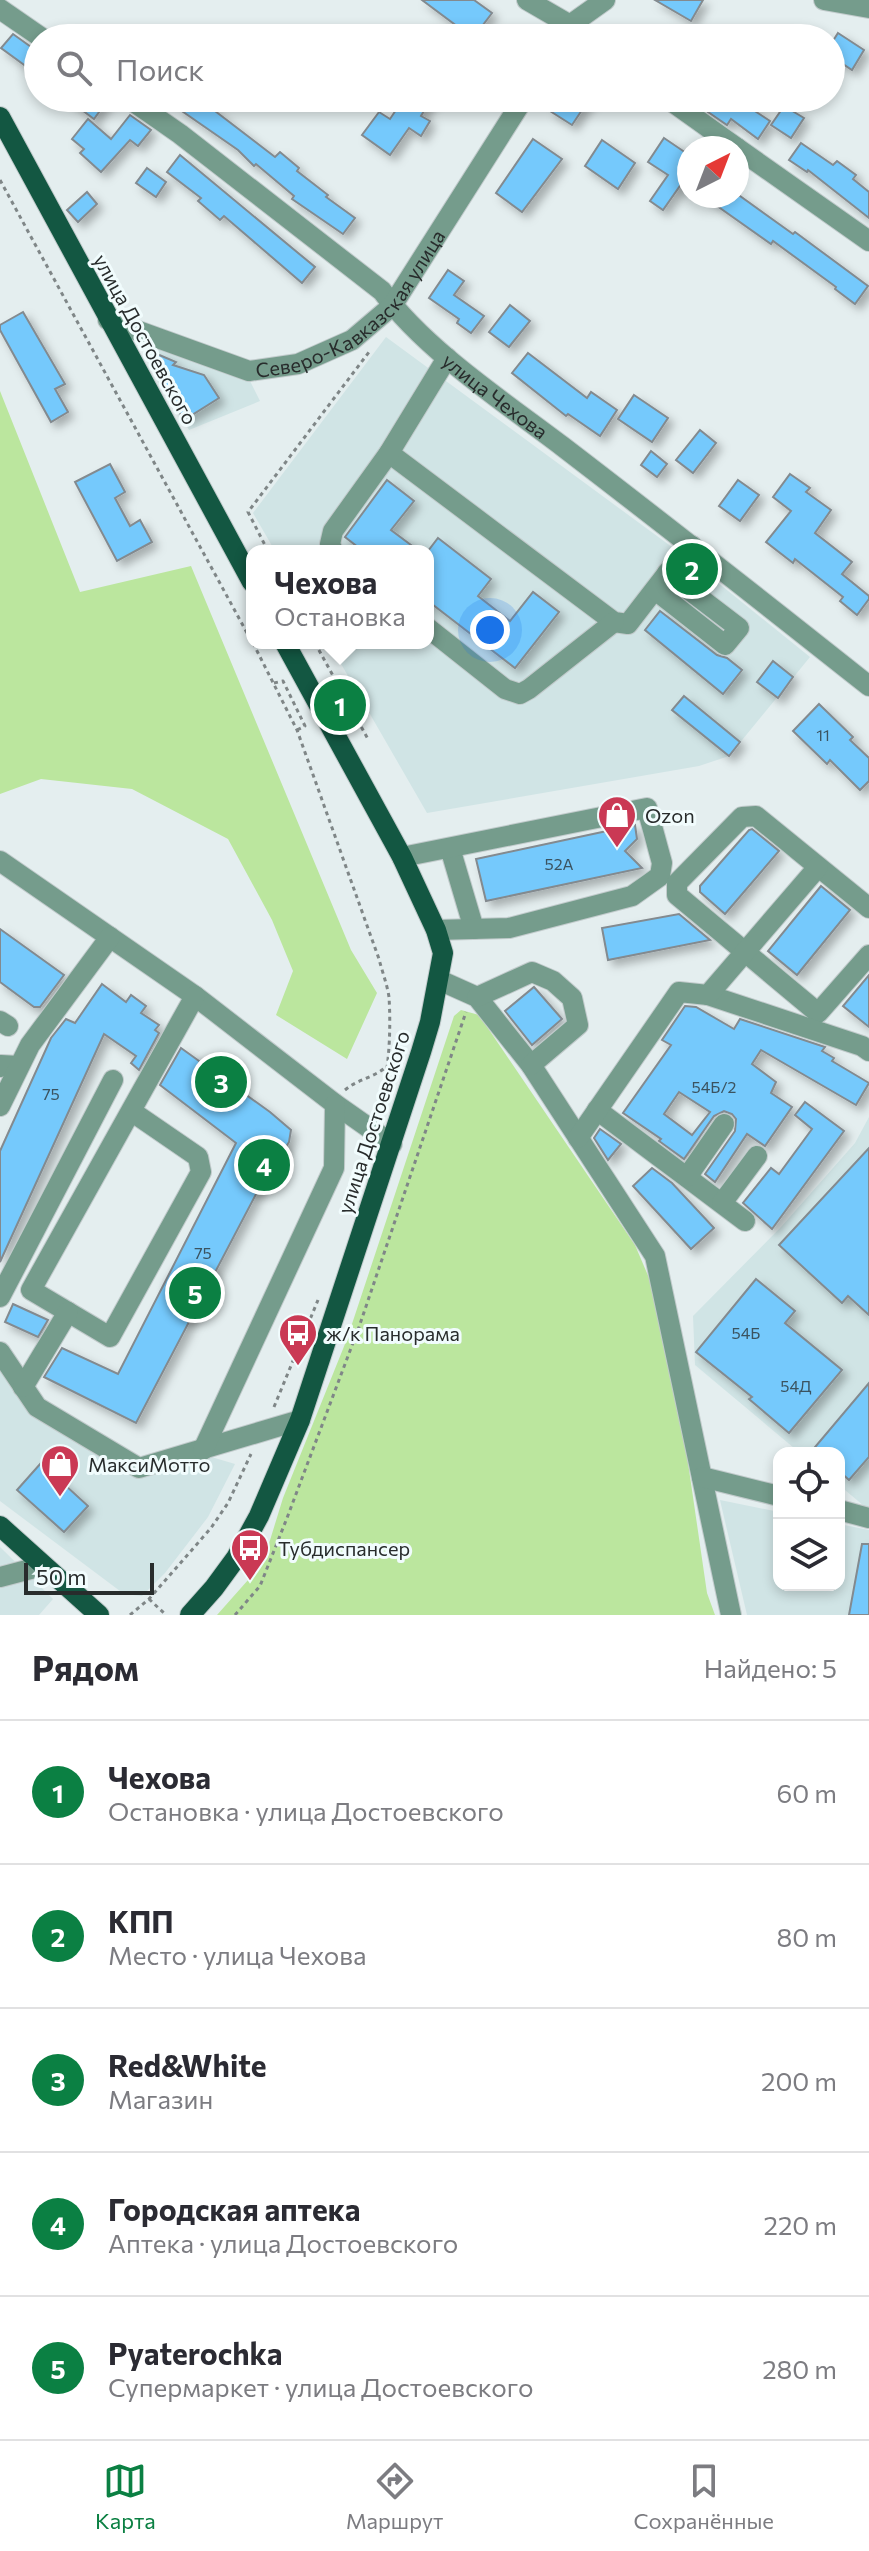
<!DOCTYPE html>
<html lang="ru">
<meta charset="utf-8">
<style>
body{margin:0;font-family:Commissioner,sans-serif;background:#f7f7f7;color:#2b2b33}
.controls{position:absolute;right:24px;bottom:24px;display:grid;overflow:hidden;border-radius:16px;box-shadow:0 4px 12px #0003}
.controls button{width:72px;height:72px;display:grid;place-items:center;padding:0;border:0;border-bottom:2px solid #e1e1e2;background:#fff;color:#2b2b33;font:40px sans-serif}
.compass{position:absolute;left:677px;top:136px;width:72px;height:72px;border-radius:50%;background:#fff;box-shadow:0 4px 12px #0003;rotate:42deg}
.scale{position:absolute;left:24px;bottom:20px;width:130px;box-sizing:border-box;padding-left:8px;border:4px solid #282c2c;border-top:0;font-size:22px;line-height:28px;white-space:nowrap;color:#282c2c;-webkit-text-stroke:6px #f1fcfd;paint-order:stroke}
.you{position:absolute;left:490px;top:630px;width:28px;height:28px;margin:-20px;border:6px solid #fff;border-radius:50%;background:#1a73e8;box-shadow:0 0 0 12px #1a73e833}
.badge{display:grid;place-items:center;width:52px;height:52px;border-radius:50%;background:#0b8043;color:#fff;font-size:26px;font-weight:700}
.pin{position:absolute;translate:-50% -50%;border:4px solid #fff;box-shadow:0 2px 8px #0006}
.popup{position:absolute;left:246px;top:545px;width:188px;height:104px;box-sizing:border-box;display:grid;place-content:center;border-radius:16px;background:#fff;filter:drop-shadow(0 2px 6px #0005);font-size:26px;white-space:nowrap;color:#7c7c81}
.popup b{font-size:30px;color:#2b2b33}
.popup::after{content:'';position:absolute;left:50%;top:100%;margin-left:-16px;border:16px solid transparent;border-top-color:#fff}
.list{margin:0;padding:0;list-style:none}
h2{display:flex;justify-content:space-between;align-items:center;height:104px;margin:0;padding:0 32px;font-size:34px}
h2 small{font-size:26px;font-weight:400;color:#7c7c81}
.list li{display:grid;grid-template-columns:52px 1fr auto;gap:24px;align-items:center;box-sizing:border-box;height:144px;padding:0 32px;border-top:2px solid #e1e1e2}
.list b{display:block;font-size:30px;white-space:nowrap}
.list p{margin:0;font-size:26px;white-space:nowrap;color:#7c7c81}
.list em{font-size:26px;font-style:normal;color:#7c7c81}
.icon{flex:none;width:44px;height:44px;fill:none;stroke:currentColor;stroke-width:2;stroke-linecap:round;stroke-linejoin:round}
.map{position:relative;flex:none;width:869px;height:1615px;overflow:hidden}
.search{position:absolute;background:#fff;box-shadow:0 4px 12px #0003;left:24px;right:24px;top:24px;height:88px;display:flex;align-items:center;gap:20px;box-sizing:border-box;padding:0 28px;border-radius:44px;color:#7c7c81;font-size:30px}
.sheet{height:824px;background:#fff}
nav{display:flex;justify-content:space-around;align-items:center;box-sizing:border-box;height:112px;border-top:2px solid #e1e1e2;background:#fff;font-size:22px;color:#7c7c81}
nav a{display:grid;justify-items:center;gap:4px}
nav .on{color:#0b8043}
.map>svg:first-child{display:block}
.built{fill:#d0e4e5}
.green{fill:#bbe69e}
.building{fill:#74c9fc;stroke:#838a8f;stroke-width:2;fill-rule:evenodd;filter:url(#shadow)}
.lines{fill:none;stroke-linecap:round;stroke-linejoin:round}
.minor-casing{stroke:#c2cbcc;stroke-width:22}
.major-casing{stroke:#c2cbcc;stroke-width:22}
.path{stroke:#7f8687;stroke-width:3;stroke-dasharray:4 4;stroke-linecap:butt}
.minor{stroke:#759c8c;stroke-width:20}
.major{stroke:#135742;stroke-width:20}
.labels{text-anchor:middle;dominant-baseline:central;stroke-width:6;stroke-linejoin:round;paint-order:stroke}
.number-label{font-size:16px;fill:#3b5360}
.street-label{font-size:20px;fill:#282c2c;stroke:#f1fcfd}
.poi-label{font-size:20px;fill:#282c2c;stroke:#f1fcfd;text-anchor:start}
</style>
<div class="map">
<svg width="869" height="1615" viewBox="0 0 869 1615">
<defs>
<filter id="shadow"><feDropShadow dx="5.5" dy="5.5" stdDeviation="4" flood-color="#0004"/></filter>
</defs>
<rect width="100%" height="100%" fill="#e4eeef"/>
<g class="built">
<path d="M 386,337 L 691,561 L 810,657 L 729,756 L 699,766 L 427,813 L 329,643 L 428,643 L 428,551 L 275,551 L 253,513 Z"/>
<path d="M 157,345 L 250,381 L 260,401 L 189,430 L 148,353 Z"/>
<path d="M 869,1117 L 869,1507 L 864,1506 L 839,1485 L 839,1453 L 800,1453 L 695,1365 L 693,1316 L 781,1227 L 855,1143 Z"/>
<path d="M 0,1366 L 138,1476 L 208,1456 L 235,1464 L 208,1517 L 165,1573 L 142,1596 L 124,1594 L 0,1501 Z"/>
<path d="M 720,1500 L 779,1512 L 779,1585 L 839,1585 L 839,1524 L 869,1530 L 869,1615 L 747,1615 Z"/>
<path d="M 0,1547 L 53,1599 L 39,1615 L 0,1615 Z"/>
</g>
<g class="green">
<path d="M 0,391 L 80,592 L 191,566 L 351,950 L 377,993 L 347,1059 L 276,1015 L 293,971 L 272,920 L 228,839 L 132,789 L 41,779 L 0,794 Z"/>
<path d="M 461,1010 L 479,1015 L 635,1245 L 655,1292 L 686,1449 L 707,1593 L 715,1615 L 217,1615 L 263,1563 L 283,1498 L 347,1339 L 454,1016 Z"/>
</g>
<g class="building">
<path d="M 422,0 L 474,0 L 492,13 L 473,38 Z"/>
<path d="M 655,0 L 703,0 L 691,21 Z"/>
<path d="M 838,33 L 864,50 L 852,70 L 831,56 L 831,44 Z"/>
<path d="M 13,34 L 38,52 L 38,75 L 1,48 Z"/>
<path d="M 66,98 L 109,98 L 94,119 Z"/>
<path d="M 187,98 L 198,98 L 275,157 L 280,152 L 299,168 L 297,171 L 328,195 L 326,197 L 355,218 L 343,234 L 292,199 L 294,196 L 256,164 L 254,166 L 238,150 L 179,109 Z"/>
<path d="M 404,98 L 432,98 L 421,116 L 430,121 L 421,136 L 409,128 L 390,155 L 362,135 L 379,112 L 390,119 Z"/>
<path d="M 559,98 L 590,98 L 572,125 L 550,111 Z"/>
<path d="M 698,98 L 735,98 L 770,121 L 758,139 L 731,119 L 727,125 L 708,112 L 711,108 Z"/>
<path d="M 784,106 L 804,118 L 791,138 L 771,125 Z"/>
<path d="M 130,115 L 151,130 L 138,146 L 130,140 L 101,172 L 80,153 L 84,149 L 72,139 L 88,119 L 111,139 Z"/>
<path d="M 664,138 L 689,155 L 689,188 L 682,183 L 663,210 L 650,201 L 668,175 L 648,162 Z"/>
<path d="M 533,139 L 562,159 L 522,212 L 496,193 Z"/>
<path d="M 602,140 L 635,163 L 618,189 L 585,166 Z"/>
<path d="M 801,143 L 833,165 L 837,161 L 856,175 L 853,179 L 869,192 L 869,218 L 808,170 L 807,172 L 789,160 Z"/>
<path d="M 180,155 L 315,267 L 302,283 L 224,216 L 220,220 L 198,201 L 201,198 L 167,172 Z"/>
<path d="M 147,168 L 166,182 L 156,197 L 136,183 Z"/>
<path d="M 87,192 L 97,204 L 78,222 L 67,210 Z"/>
<path d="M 703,196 L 740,196 L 793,234 L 795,232 L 868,286 L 855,304 L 835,289 L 836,287 L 773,241 L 771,244 Z"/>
<path d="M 448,270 L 464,281 L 454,295 L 484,316 L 471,333 L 457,323 L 459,319 L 429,298 Z"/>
<path d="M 510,305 L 530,321 L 509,347 L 489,332 Z"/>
<path d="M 23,312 L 65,384 L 55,389 L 68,412 L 51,422 L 0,330 L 0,325 Z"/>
<path d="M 528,353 L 587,398 L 591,392 L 617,410 L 600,436 L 568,414 L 566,416 L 512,373 Z"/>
<path d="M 157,354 L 176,362 L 173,365 L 204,375 L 219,398 L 184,420 L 147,357 L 154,359 Z"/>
<path d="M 634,395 L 668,418 L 652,442 L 618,419 Z"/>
<path d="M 700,430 L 716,443 L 693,473 L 676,460 Z"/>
<path d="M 651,451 L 667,464 L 657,477 L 641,465 Z"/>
<path d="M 110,464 L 125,492 L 115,498 L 130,526 L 140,520 L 152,542 L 117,561 L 75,482 Z"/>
<path d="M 790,474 L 810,488 L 806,492 L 831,510 L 815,533 L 852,562 L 842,574 L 869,596 L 869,599 L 857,615 L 840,601 L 843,597 L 795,559 L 793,563 L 766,542 L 791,511 L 773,497 Z"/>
<path d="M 387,480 L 414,501 L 391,530 L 419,551 L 363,551 L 345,537 Z"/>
<path d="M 738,480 L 759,495 L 740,521 L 719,506 Z"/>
<path d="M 438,538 L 491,579 L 478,596 L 510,621 L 533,592 L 559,612 L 515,668 L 428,601 L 428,551 Z"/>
<path d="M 660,611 L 717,655 L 727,658 L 742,670 L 723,694 L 645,630 Z"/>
<path d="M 773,661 L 793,677 L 778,698 L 757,682 Z"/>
<path d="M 684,696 L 740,742 L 729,756 L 672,710 Z"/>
<path d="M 819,704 L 853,737 L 850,740 L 869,758 L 869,781 L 860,790 L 830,760 L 827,764 L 793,731 Z"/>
<path d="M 635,825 L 637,839 L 625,851 L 642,868 L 486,901 L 476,859 Z"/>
<path d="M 752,829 L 779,851 L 725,914 L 700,892 L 700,886 L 749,830 Z"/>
<path d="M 821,886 L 850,910 L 797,975 L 768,951 Z"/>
<path d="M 679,914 L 710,940 L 608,960 L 602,928 Z"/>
<path d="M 0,929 L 64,975 L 40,1007 L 34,1007 L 0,982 Z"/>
<path d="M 869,975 L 869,1027 L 843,1006 Z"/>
<path d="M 102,984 L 126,1002 L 131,995 L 146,1006 L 141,1013 L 159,1025 L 155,1030 L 159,1033 L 139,1070 L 131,1063 L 136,1056 L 104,1034 L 0,1262 L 0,1151 L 51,1038 L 66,1019 L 75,1023 Z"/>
<path d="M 534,987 L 562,1019 L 532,1045 L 505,1011 Z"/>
<path d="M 685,1006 L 696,1007 L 734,1029 L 740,1019 L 825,1047 L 822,1051 L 834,1058 L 832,1061 L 869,1083 L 856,1105 L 761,1050 L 752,1064 L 776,1082 L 771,1093 L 792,1107 L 765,1146 L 747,1134 L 715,1182 L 705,1174 L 735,1131 L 736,1119 L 732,1114 L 724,1111 L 714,1116 L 684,1159 L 659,1141 L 661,1139 L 623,1113 L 671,1045 L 662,1040 ZM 679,1092 L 710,1112 L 692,1135 L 664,1114 Z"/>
<path d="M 181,1048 L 270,1112 L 291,1130 L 289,1142 L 283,1152 L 276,1156 L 136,1423 L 44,1377 L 62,1348 L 118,1374 L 236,1143 L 160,1085 Z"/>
<path d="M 805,1102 L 844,1131 L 772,1229 L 743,1203 L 771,1168 L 779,1174 L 812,1129 L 795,1115 Z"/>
<path d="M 600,1129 L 621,1144 L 608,1160 L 594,1138 Z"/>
<path d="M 869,1148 L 869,1315 L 848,1296 L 842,1303 L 779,1245 Z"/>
<path d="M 652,1168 L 672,1183 L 714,1228 L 691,1249 L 633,1186 Z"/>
<path d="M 756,1279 L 795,1311 L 785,1323 L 842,1370 L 789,1433 L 749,1399 L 752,1397 L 696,1352 Z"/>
<path d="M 13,1304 L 48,1320 L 38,1337 L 5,1322 Z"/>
<path d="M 869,1383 L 869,1457 L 849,1480 L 839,1471 L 839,1453 L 810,1453 Z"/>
<path d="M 41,1463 L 88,1506 L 64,1532 L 17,1490 Z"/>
<path d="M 862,1544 L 869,1544 L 869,1615 L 849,1615 Z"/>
</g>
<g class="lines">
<g class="minor-casing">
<g id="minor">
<path d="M 527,0 L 570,25 L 588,38"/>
<path d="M 824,0 L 869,8"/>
<path d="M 0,9 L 42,38"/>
<path d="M 570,25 L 605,0"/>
<path id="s1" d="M 128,98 L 180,134 L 382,291 C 424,349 504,402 562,446 C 665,525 767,605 869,686"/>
<path d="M 667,98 L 737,148"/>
<path d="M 737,148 L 869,241"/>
<path id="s2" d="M 108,320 L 249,371 L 298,364 L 352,340 L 392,306 L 524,98"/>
<path d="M 389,453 L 614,622 L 628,624 L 682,554 L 692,546"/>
<path d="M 333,551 L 330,544 L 333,531 L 389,453 L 447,358"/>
<path d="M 655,590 L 725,645 L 739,628 L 667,573"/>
<path d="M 428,628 L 505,689 L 520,694 L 529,689 L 614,622"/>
<path d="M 450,848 L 474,929"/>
<path d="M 402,857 L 647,808 L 662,863 L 660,876 L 632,896 L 509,928 L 436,930"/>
<path d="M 0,861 L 195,996 L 335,1104 L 392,1144"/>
<path d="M 869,908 L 756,816 L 742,817 L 677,883 L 677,895 L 818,1013 L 869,955"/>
<path d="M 439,980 L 477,997 L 531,1065 L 655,1256 L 731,1615"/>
<path d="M 708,995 L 862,1046 L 869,1051"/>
<path d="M 477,997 L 532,972 L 553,981 L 572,998 L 578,1025 L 531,1065"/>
<path d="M 0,1021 L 8,1026"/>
<path d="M 0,1067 L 1,1065 L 19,1066"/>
<path d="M 0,1106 L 30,1045 L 110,937"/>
<path d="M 597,1110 L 745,1221"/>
<path d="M 131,1111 L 198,1157 L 201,1172 L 110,1337 L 31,1290 L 195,996"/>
<path d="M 578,1138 L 679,992 L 708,995 L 818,867"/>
<path d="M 687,1177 L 724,1124"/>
<path d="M 722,1203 L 757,1156"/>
<path d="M 0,1297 L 113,1080"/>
<path d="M 0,1352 L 37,1407 L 139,1468 L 300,1420"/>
<path d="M 23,1387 L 68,1312"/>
<path d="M 203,1450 L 334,1168 L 335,1104"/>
<path d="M 702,1477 L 779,1496"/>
<path d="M 839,1510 L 869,1518"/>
<path d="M 0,1577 L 42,1566"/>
</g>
</g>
<g class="major-casing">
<g id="major">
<path d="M 0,117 L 252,582"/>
<path d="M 0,1526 L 99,1615"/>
<path d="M 190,1615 L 214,1588 L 236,1558 L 259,1516 L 300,1420 L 421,1052 L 430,1022 L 443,953 L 436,930 L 402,857 L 285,643"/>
</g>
</g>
<g class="path">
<path d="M 0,180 L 252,642"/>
<path d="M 268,551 L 248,512 L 369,352"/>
<path d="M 253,643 L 297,730 L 379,959 C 382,971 387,984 389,997 C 391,1027 390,1084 375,1111"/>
<path d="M 315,643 L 369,741"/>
<path d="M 274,683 L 283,681 L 305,726 L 297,730"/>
<path d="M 345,1090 C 358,1079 373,1078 386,1067"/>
<path d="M 274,1407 L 318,1300"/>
<path d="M 149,1599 L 166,1615"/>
<path d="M 130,1615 L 149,1599 L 211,1528 L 228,1503 L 251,1454"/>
<path d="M 235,1615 L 260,1586 L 287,1518 L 359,1327 L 466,1012"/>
</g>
<use href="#minor" class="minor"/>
<use href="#major" class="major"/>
</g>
<defs>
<g id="shop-pin" transform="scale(2)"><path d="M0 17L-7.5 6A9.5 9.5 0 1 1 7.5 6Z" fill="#ca3954" stroke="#f1fcfd"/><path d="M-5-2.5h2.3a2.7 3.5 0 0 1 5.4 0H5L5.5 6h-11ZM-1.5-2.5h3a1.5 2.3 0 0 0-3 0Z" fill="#fff"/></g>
<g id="bus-pin" transform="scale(2)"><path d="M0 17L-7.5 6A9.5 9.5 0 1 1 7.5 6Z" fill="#ca3954" stroke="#f1fcfd"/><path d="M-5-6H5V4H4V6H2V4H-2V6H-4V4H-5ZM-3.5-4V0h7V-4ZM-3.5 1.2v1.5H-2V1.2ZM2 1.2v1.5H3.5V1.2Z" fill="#fff"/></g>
</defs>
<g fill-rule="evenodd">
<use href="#shop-pin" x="617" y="815"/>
<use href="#bus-pin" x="298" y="1333"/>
<use href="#shop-pin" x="60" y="1464"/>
<use href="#bus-pin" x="250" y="1548"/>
</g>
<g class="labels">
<g class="number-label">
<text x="823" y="734">11</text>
<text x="559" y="863">52А</text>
<text x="714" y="1086">54Б/2</text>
<text x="51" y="1093">75</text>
<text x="203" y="1252">75</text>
<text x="746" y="1332">54Б</text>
<text x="796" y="1385">54Д</text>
</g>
<g class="street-label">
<text stroke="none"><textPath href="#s2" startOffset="278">Северо-Кавказская улица</textPath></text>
<text transform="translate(146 339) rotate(61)">улица Достоевского</text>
<text stroke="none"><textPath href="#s1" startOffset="474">улица Чехова</textPath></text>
<text transform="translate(373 1122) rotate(-72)">улица Достоевского</text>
</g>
<g class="poi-label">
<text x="645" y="815">Ozon</text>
<text x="326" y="1333">ж/к Панорама</text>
<text x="88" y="1464">МаксиМотто</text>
<text x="278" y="1548">Тубдиспансер</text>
</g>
</g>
</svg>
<div class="controls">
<button><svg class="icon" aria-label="locate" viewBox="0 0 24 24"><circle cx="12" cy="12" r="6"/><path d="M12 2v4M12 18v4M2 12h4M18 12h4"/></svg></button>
<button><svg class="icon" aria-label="layers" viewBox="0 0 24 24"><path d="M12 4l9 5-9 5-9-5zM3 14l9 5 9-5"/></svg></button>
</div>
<svg class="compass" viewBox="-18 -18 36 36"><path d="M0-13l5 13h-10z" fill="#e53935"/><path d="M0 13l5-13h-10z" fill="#7c7c81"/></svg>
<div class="scale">50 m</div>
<div class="you"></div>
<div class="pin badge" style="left:340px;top:705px">1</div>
<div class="popup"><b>Чехова</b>Остановка</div>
<div class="pin badge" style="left:692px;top:569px">2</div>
<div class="pin badge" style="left:221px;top:1082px">3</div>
<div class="pin badge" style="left:264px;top:1165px">4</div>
<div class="pin badge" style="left:195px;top:1293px">5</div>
<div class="search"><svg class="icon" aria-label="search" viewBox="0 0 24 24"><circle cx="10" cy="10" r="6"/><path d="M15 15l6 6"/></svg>Поиск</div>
</div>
<section class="sheet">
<h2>Рядом<small>Найдено: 5</small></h2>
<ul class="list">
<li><span class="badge">1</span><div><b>Чехова</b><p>Остановка · улица Достоевского</p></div><em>60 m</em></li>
<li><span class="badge">2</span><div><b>КПП</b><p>Место · улица Чехова</p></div><em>80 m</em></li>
<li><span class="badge">3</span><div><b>Red&amp;White</b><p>Магазин</p></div><em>200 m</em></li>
<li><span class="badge">4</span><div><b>Городская аптека</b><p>Аптека · улица Достоевского</p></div><em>220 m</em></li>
<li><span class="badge">5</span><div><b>Pyaterochka</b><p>Супермаркет · улица Достоевского</p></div><em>280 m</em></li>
</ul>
</section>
<nav>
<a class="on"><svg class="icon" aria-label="map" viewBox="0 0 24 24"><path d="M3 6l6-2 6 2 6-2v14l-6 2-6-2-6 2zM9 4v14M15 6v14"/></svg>Карта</a>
<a><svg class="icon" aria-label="directions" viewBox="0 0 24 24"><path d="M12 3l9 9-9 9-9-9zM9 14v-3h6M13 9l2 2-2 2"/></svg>Маршрут</a>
<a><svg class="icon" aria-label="saved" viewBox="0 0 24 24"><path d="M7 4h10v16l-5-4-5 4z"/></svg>Сохранённые</a>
</nav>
